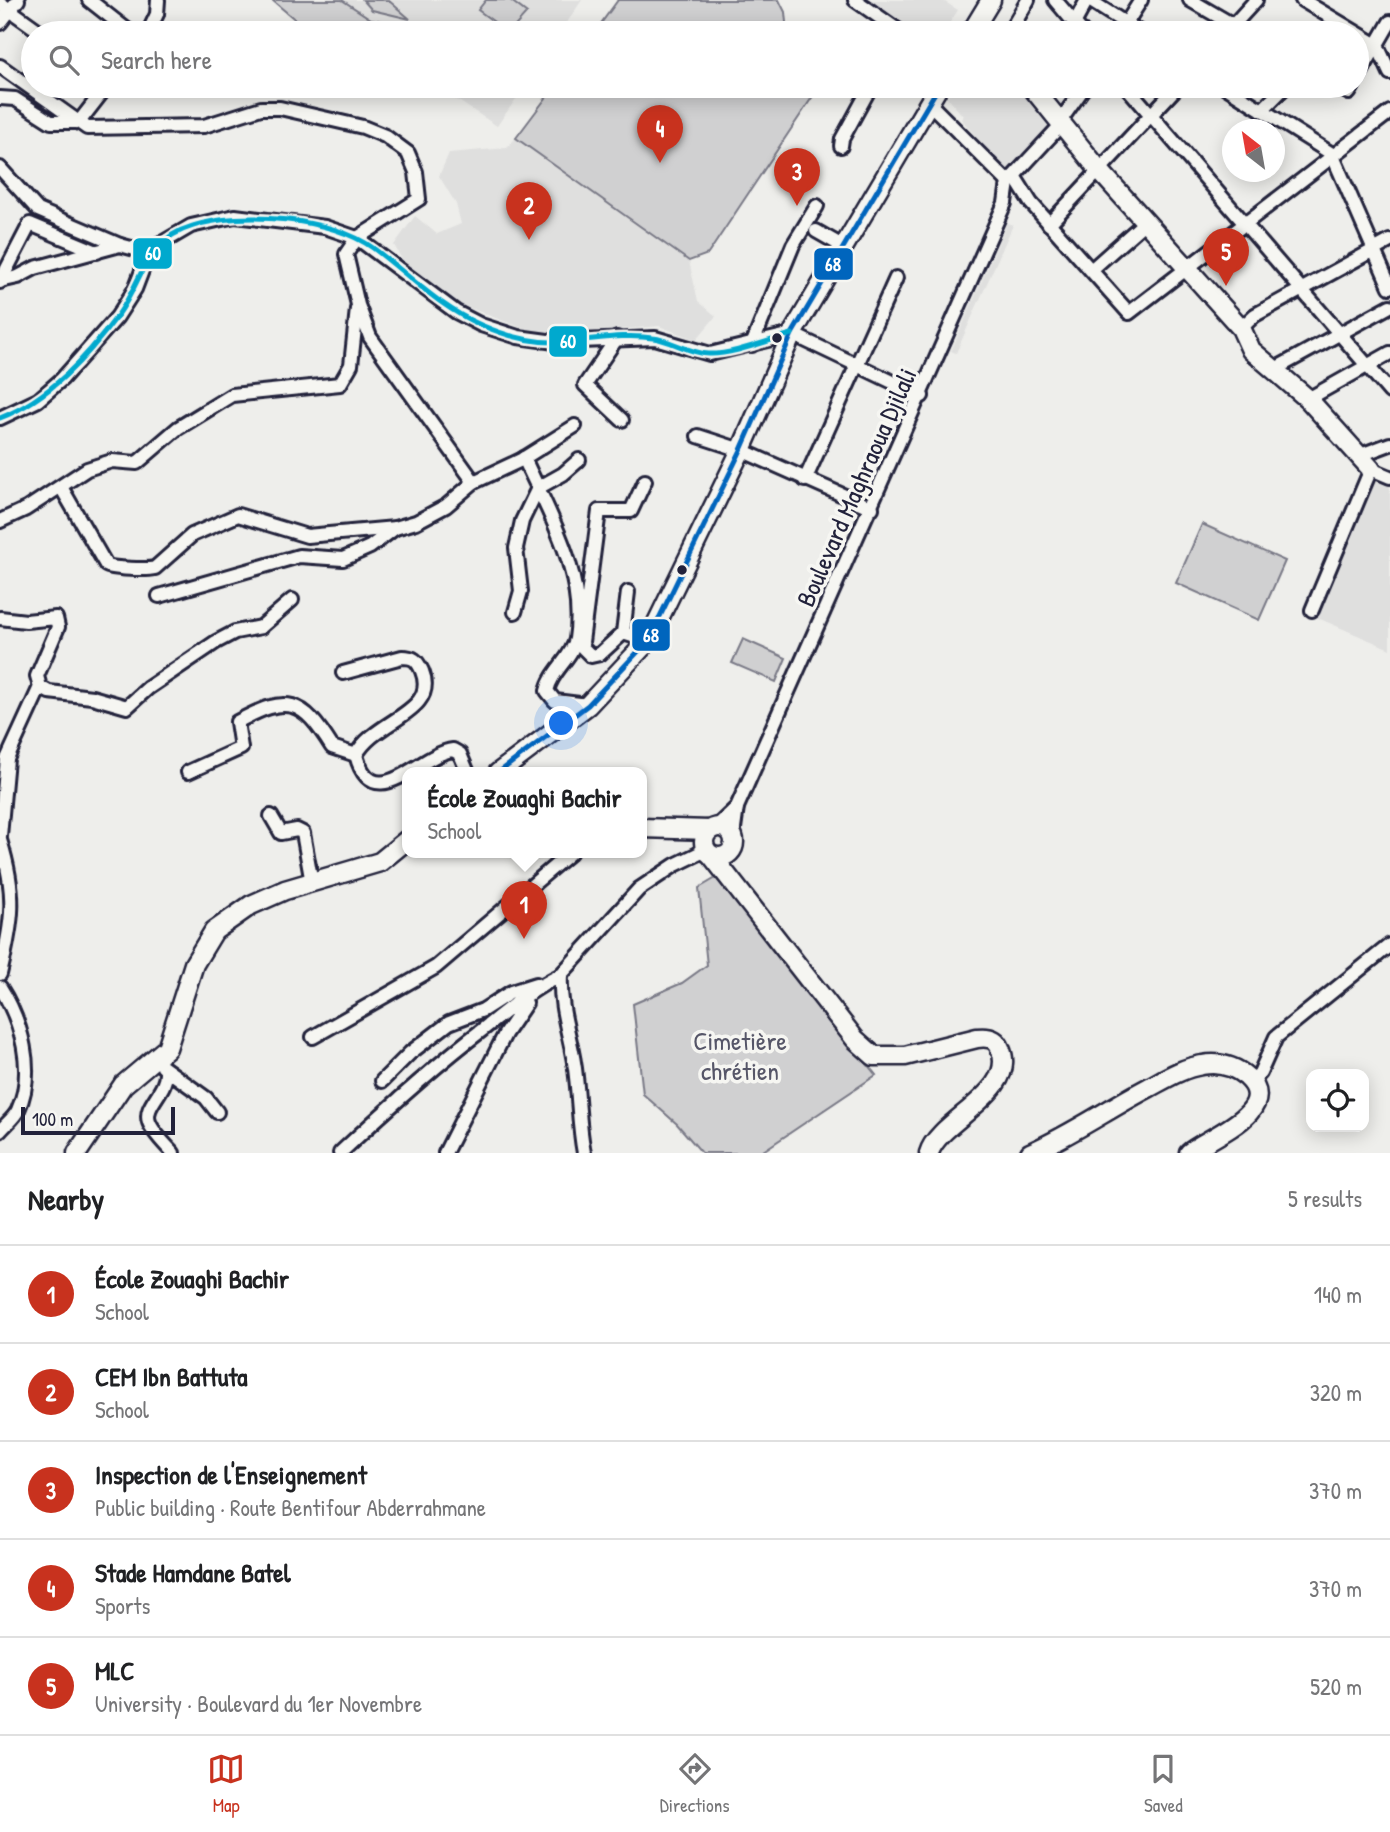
<!DOCTYPE html>
<meta charset="utf-8">
<style>
body{margin:0;font-family:"Patrick Hand",sans-serif;background:#f6f6f6;color:#202124}
.controls{position:absolute;right:21px;bottom:21px;display:grid;overflow:hidden;border-radius:14px;box-shadow:0 4px 18px #0003}
.controls button{width:63px;height:63px;display:grid;place-items:center;padding:0;border:0;border-bottom:2px solid #e0e0e0;background:#fff;color:#202124;font:35px sans-serif}
.compass{position:absolute;left:1222px;top:119px;width:63px;height:63px;border-radius:50%;background:#fff;box-shadow:0 4px 18px #0003;rotate:329deg}
.scale{position:absolute;left:21px;bottom:18px;width:154px;box-sizing:border-box;padding-left:7px;border:4px solid #22223b;border-top:0;font-size:19px;line-height:24px;white-space:nowrap;color:#22223b;-webkit-text-stroke:5px #f6f6f2;paint-order:stroke}
.you{position:absolute;left:562px;top:724px;width:24px;height:24px;margin:-18px;border:5px solid #fff;border-radius:50%;background:#1a73e8;box-shadow:0 0 0 10px #1a73e833}
.badge{display:grid;place-items:center;width:46px;height:46px;border-radius:50%;background:#c8321e;color:#fff;font-size:23px;font-weight:700}
.pin{position:absolute;translate:-50% -58px;filter:drop-shadow(0 2px 4px #0008)}
.pin::after{content:'';position:absolute;top:37px;width:24px;height:21px;background:inherit;clip-path:polygon(0 0,100% 0,50% 100%)}
.popup{position:absolute;left:402px;top:767px;width:245px;height:91px;box-sizing:border-box;display:grid;place-content:center;border-radius:14px;background:#fff;filter:drop-shadow(0 2px 5px #0005);font-size:23px;white-space:nowrap;color:#757577}
.popup b{font-size:26px;color:#202124}
.popup::after{content:'';position:absolute;left:50%;top:100%;margin-left:-14px;border:14px solid transparent;border-top-color:#fff}
.list{margin:0;padding:0;list-style:none}
h2{display:flex;justify-content:space-between;align-items:center;height:91px;margin:0;padding:0 28px;font-size:30px}
h2 small{font-size:23px;font-weight:400;color:#757577}
.list li{display:grid;grid-template-columns:46px 1fr auto;gap:21px;align-items:center;box-sizing:border-box;height:98px;padding:0 28px;border-top:2px solid #e0e0e0}
.list b{display:block;font-size:26px;white-space:nowrap}
.list p{margin:0;font-size:23px;white-space:nowrap;color:#757577}
.list em{font-size:23px;font-style:normal;color:#757577}
.icon{flex:none;width:38px;height:38px;fill:none;stroke:currentColor;stroke-width:2;stroke-linecap:round;stroke-linejoin:round}
.map{position:relative;flex:none;width:1390px;height:1153px;overflow:hidden}
.search{position:absolute;background:#fff;box-shadow:0 4px 18px #0003;left:21px;right:21px;top:21px;height:77px;display:flex;align-items:center;gap:18px;box-sizing:border-box;padding:0 24px;border-radius:38px;color:#757577;font-size:26px}
.sheet{height:581px;background:#fff}
nav{display:flex;justify-content:space-around;align-items:center;box-sizing:border-box;height:98px;border-top:2px solid #e0e0e0;background:#fff;font-size:19px;color:#757577}
nav a{display:grid;justify-items:center;gap:4px}
nav .on{color:#c8321e}
.map>svg:first-child{display:block}
.built{fill:#dfdfde}
.green{fill:#d0d0d1;stroke:#797986;stroke-width:2}
.lines{fill:none;stroke-linecap:round;stroke-linejoin:round}
.street-casing{stroke:#22223b;stroke-width:18}
.secondary-casing{stroke:#22223b;stroke-width:23}
.street{stroke:#f6f6f2;stroke-width:12}
.secondary{stroke:#f6f6f2;stroke-width:18}
.bus-1-casing{stroke:#f6f6f2;stroke-width:10}
.bus-2-casing{stroke:#f6f6f2;stroke-width:10}
.bus-1{stroke:#0065bd;stroke-width:5}
.bus-2{stroke:#00a9ce;stroke-width:5}
.bus-dot{fill:#22223b;stroke:#f6f6f2;stroke-width:2.5}
.labels{text-anchor:middle;dominant-baseline:central;stroke-width:7;stroke-linejoin:round;paint-order:stroke}
.street-label{font-size:26px;fill:#22223b;stroke:#f6f6f2}
.park-label{font-size:26px;fill:#565668;stroke:#f6f6f2}
.line-badge{stroke:#f6f6f2;stroke-width:2.5}
.badge-label{font-size:19px;text-anchor:middle;font-weight:bold;fill:#fff}
</style>
<div class="map">
<svg width="1390" height="1153" viewBox="0 0 1390 1153">
<rect width="100%" height="100%" fill="#eeeeeb"/>
<filter id="ink" filterUnits="userSpaceOnUse"><feTurbulence type="fractalNoise" baseFrequency=".0143" numOctaves="2"/><feDisplacementMap in="SourceGraphic" scale="14" xChannelSelector="R" yChannelSelector="G"/><feConvolveMatrix kernelMatrix="1 2 1 2 8 2 1 2 1" color-interpolation-filters="sRGB"/></filter>
<g filter="url(#ink)">
<g class="built">
<path d="M 272,0 L 582,0 L 560,33 L 311,33 Z"/>
<path d="M 866,0 L 942,0 L 958,10 L 943,33 L 915,33 Z"/>
<path d="M 385,86 L 525,86 L 497,126 L 454,98 Z"/>
<path d="M 954,86 L 1020,86 L 1055,125 L 1008,174 L 961,119 L 963,116 L 947,97 Z"/>
<path d="M 516,138 L 689,261 L 698,301 L 716,316 L 696,340 L 659,326 L 563,335 L 530,331 L 454,302 L 405,265 L 394,245 L 415,216 L 437,234 L 461,224 L 456,204 L 439,176 L 449,153 L 506,148 Z"/>
<path d="M 1007,223 L 1013,225 L 956,353 L 951,351 Z"/>
<path d="M 1375,481 L 1390,487 L 1390,649 L 1313,616 L 1350,538 L 1345,535 L 1354,513 L 1360,515 Z"/>
</g>
<g class="green">
<path d="M 272,0 L 342,0 L 371,19 L 420,29 L 417,33 L 311,33 Z"/>
<path d="M 363,0 L 388,0 L 410,19 L 372,10 Z"/>
<path d="M 486,0 L 510,0 L 527,13 L 509,33 L 478,10 Z"/>
<path d="M 618,0 L 779,0 L 785,12 L 787,33 L 594,33 Z"/>
<path d="M 555,86 L 816,86 L 817,90 L 708,254 L 689,261 L 516,138 Z"/>
<path d="M 1202,524 L 1285,561 L 1259,620 L 1176,583 Z"/>
<path d="M 743,639 L 786,658 L 776,682 L 732,663 Z"/>
<path d="M 716,878 L 876,1075 L 760,1153 L 702,1153 L 677,1124 L 643,1094 L 633,1004 L 682,983 L 707,965 L 699,888 Z"/>
</g>
<g class="lines">
<g class="street-casing">
<g id="street">
<path d="M 89,0 L 131,33"/>
<path d="M 855,0 L 902,33"/>
<path d="M 1055,0 L 1083,33"/>
<path d="M 1089,0 L 1141,33"/>
<path d="M 1190,0 L 1247,33"/>
<path d="M 1302,0 L 1377,45 L 1390,73"/>
<path d="M 0,3 L 42,33"/>
<path d="M 0,23 L 18,0"/>
<path d="M 148,33 L 157,14 L 158,0"/>
<path d="M 1009,33 L 1028,0"/>
<path d="M 1069,33 L 1087,0"/>
<path d="M 1120,33 L 1141,0"/>
<path d="M 1226,33 L 1256,0"/>
<path d="M 0,66 L 87,128 L 204,126 L 261,108 L 280,108 L 363,127 L 385,136 L 408,153 L 416,172 L 419,199 L 357,238 L 346,254 L 358,305 L 370,337 L 474,482"/>
<path d="M 1357,79 L 1390,22"/>
<path d="M 1126,86 L 1390,392"/>
<path d="M 1224,86 L 1332,154 L 1390,287"/>
<path d="M 1337,86 L 1349,93 L 1353,86"/>
<path d="M 0,98 L 15,99 L 51,122 L 79,122 L 107,86"/>
<path d="M 929,103 L 1008,182"/>
<path d="M 1262,110 L 1286,86"/>
<path d="M 841,146 L 842,139 L 871,86"/>
<path d="M 0,168 L 38,210 L 120,245 L 150,253"/>
<path d="M 1014,176 L 1031,203 L 1129,313 L 1390,112"/>
<path d="M 1010,180 L 1061,125 L 1063,117 L 1085,86"/>
<path d="M 1049,224 L 1178,86"/>
<path d="M 816,231 L 844,247"/>
<path d="M 1091,270 L 1145,222"/>
<path d="M 0,281 L 18,277 L 35,268 L 120,245"/>
<path d="M 0,282 L 30,224 L 97,252"/>
<path d="M 1241,328 L 1255,315 L 1390,241"/>
<path d="M 617,338 L 585,385 L 622,420"/>
<path d="M 752,345 L 793,245 L 817,206"/>
<path d="M 1275,369 L 1390,306"/>
<path d="M 1308,399 L 1390,353"/>
<path d="M 0,418 L 38,400 L 62,379 L 117,317 L 135,289 L 146,260 L 155,247 L 191,226 L 235,216 L 325,227 L 357,238 L 456,312 L 481,325 L 518,337 L 555,342 L 655,338 L 710,354 L 792,334 L 922,396"/>
<path d="M 698,436 L 741,450 L 872,508"/>
<path d="M 1358,456 L 1390,444"/>
<path d="M 524,458 C 549,514 586,574 576,639 C 572,658 551,671 547,691 L 555,701 L 588,705"/>
<path d="M 805,480 L 896,278"/>
<path d="M 645,481 L 631,511 L 599,511 L 582,642 L 583,648 L 591,656 L 600,654 L 623,633 L 648,641"/>
<path d="M 61,487 L 106,565 C 112,569 147,570 155,568 L 192,535 L 238,515 L 307,536 L 395,528 L 416,522 L 446,506 L 474,482 L 521,460 L 575,426"/>
<path d="M 0,521 L 26,509 L 87,469 L 112,461 L 137,463 L 178,428 L 232,395 L 340,384 L 351,365 L 357,309"/>
<path d="M 159,596 L 299,556 L 343,559 L 370,547 L 395,528"/>
<path d="M 1312,610 L 1371,469 L 1390,477"/>
<path d="M 515,612 L 521,591 L 516,548 L 522,521 L 538,488 L 563,474 L 579,460"/>
<path d="M 0,618 L 26,621 L 56,618 L 58,627 L 37,676 L 40,687 L 49,692 L 92,697 L 127,707 L 148,688 L 216,642 L 235,632 L 261,627 L 292,600"/>
<path d="M 623,633 L 628,592"/>
<path d="M 343,673 L 402,657 C 414,657 417,660 422,671 C 439,713 375,719 356,755 C 373,818 419,754 453,750 L 460,754 L 468,773"/>
<path d="M 188,772 L 241,748 L 237,722 C 288,694 302,699 332,747 L 356,755"/>
<path d="M 271,816 L 281,833 L 297,830 L 303,833 L 312,883"/>
<path d="M 715,828 L 737,807"/>
<path d="M 0,836 L 7,759 L 40,687"/>
<path d="M 733,836 L 737,807 L 1005,203 L 1008,182"/>
<path d="M 0,840 C 17,895 13,920 0,974"/>
<path d="M 557,979 L 639,889 L 675,865 L 706,850"/>
<path d="M 0,987 C 21,1020 36,1071 18,1110 C 15,1117 6,1124 0,1131"/>
<path d="M 313,1037 L 436,967 L 570,853"/>
<path d="M 163,1067 L 206,1098 L 217,1112"/>
<path d="M 166,1072 C 167,1092 143,1105 149,1122 C 153,1133 165,1144 173,1153"/>
<path d="M 382,1081 L 410,1053 L 449,1023 L 483,1010 L 511,992 L 536,984"/>
<path d="M 1252,1082 L 1260,1073 L 1276,1037 L 1390,945"/>
<path d="M 340,1153 C 386,1110 432,1068 482,1030 C 507,1010 532,989 561,975 C 559,1013 573,1041 576,1077 C 579,1103 579,1127 584,1153"/>
<path d="M 445,1153 L 505,1034 L 526,1003"/>
</g>
</g>
<g class="secondary-casing">
<g id="secondary">
<path d="M 971,33 L 991,0"/>
<path d="M 1031,86 L 1099,170 L 1241,328 L 1251,350 L 1308,399 L 1371,469"/>
<path d="M 498,773 L 588,705 L 648,641 L 741,450 L 792,334 L 939,86"/>
<circle cx="719" cy="842" r="15"/>
<path d="M 641,828 L 710,830"/>
<path d="M 712,856 L 855,1039 L 874,1056 L 905,1056 L 977,1038 C 986,1037 996,1037 1000,1048 C 1020,1092 938,1120 929,1153"/>
<path d="M 77,1153 L 123,1085 L 167,1048 L 194,964 L 214,931 L 251,905 L 285,890 L 380,862 L 407,840"/>
<path d="M 1030,1153 C 1071,1135 1108,1109 1148,1088 C 1165,1079 1182,1068 1202,1065 C 1219,1062 1234,1066 1247,1077 C 1284,1111 1206,1138 1189,1153"/>
</g>
</g>
<use href="#street" class="street"/>
<use href="#secondary" class="secondary"/>
<g class="bus-1-casing">
<path id="bus-1" d="M 498,773 L 588,705 L 648,641 L 741,450 L 792,334 L 939,86"/>
</g>
<g class="bus-2-casing">
<path id="bus-2" d="M 0,418 C 49,399 87,357 118,315 C 145,277 143,241 193,226 C 242,210 331,218 373,248 C 408,274 440,308 481,325 C 504,335 533,343 558,342 C 589,341 622,333 653,338 C 672,340 690,354 709,354 C 732,355 769,340 792,334"/>
</g>
<use href="#bus-1" class="bus-1"/>
<use href="#bus-2" class="bus-2"/>
</g>
</g>
<g class="bus-dot">
<circle cx="777" cy="338" r="6"/>
<circle cx="682" cy="570" r="6"/>
</g>
<g class="labels">
<g class="street-label">
<text transform="translate(856 487) rotate(-66)">Boulevard Maghraoua Djilali</text>
</g>
<g class="park-label">
<text x="740" y="1040">Cimetière<tspan x="740" dy="30">chrétien</tspan></text>
</g>
</g>
<g class="line-badge">
<rect x="132" y="237" width="41" height="33" rx="7" fill="#00a9ce"/>
<rect x="813" y="247" width="41" height="34" rx="7" fill="#0065bd"/>
<rect x="548" y="325" width="40" height="33" rx="7" fill="#00a9ce"/>
<rect x="631" y="618" width="40" height="34" rx="7" fill="#0065bd"/>
</g>
<g class="badge-label">
<text x="153" y="260">60</text>
<text x="833" y="271">68</text>
<text x="568" y="348">60</text>
<text x="651" y="642">68</text>
</g>
</svg>
<div class="controls">
<button><svg class="icon" aria-label="locate" viewBox="0 0 24 24"><circle cx="12" cy="12" r="6"/><path d="M12 2v4M12 18v4M2 12h4M18 12h4"/></svg></button>
</div>
<svg class="compass" viewBox="-18 -18 36 36"><path d="M0-13l5 13h-10z" fill="#e53935"/><path d="M0 13l5-13h-10z" fill="#757577"/></svg>
<div class="scale">100 m</div>
<div class="you"></div>
<div class="pin badge" style="left:524px;top:939px">1</div>
<div class="popup"><b>École Zouaghi Bachir</b>School</div>
<div class="pin badge" style="left:529px;top:240px">2</div>
<div class="pin badge" style="left:797px;top:206px">3</div>
<div class="pin badge" style="left:660px;top:163px">4</div>
<div class="pin badge" style="left:1226px;top:286px">5</div>
<div class="search"><svg class="icon" aria-label="search" viewBox="0 0 24 24"><circle cx="10" cy="10" r="6"/><path d="M15 15l6 6"/></svg>Search here</div>
</div>
<section class="sheet">
<h2>Nearby<small>5 results</small></h2>
<ul class="list">
<li><span class="badge">1</span><div><b>École Zouaghi Bachir</b><p>School</p></div><em>140 m</em></li>
<li><span class="badge">2</span><div><b>CEM Ibn Battuta</b><p>School</p></div><em>320 m</em></li>
<li><span class="badge">3</span><div><b>Inspection de l'Enseignement</b><p>Public building · Route Bentifour Abderrahmane</p></div><em>370 m</em></li>
<li><span class="badge">4</span><div><b>Stade Hamdane Batel</b><p>Sports</p></div><em>370 m</em></li>
<li><span class="badge">5</span><div><b>MLC</b><p>University · Boulevard du 1er Novembre</p></div><em>520 m</em></li>
</ul>
</section>
<nav>
<a class="on"><svg class="icon" aria-label="map" viewBox="0 0 24 24"><path d="M3 6l6-2 6 2 6-2v14l-6 2-6-2-6 2zM9 4v14M15 6v14"/></svg>Map</a>
<a><svg class="icon" aria-label="directions" viewBox="0 0 24 24"><path d="M12 3l9 9-9 9-9-9zM9 14v-3h6M13 9l2 2-2 2"/></svg>Directions</a>
<a><svg class="icon" aria-label="saved" viewBox="0 0 24 24"><path d="M7 4h10v16l-5-4-5 4z"/></svg>Saved</a>
</nav>
